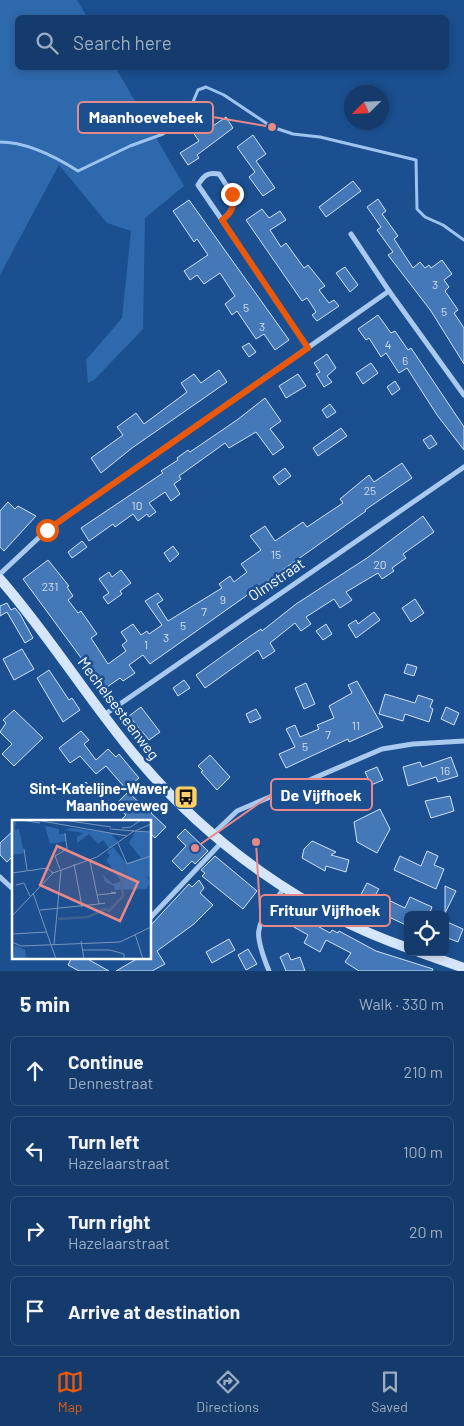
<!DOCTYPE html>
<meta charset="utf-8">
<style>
body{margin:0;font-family:Barlow,sans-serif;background:#214673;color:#f1f3f6}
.controls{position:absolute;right:15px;bottom:15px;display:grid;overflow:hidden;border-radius:8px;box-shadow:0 2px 8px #0003}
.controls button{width:45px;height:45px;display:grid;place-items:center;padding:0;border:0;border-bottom:1px solid #33557e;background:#143b6b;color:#f1f3f6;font:25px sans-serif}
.compass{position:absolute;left:344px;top:85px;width:45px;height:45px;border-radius:50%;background:#143b6b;box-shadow:0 2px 8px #0003;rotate:246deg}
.stop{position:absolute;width:15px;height:15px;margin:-11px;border:4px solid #ea580c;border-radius:50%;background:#fff}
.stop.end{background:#ea580c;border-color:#fff;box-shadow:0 1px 5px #0008}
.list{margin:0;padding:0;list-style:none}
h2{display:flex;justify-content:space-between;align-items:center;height:65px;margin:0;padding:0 20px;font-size:21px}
h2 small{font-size:16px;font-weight:400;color:#9dadc1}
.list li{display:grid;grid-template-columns:32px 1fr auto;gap:15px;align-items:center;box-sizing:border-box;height:70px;margin:0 10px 10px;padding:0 10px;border:1px solid #33557e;border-radius:8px}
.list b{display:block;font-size:19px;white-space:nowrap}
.list p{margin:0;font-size:16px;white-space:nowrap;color:#9dadc1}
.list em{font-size:16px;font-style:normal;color:#9dadc1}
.icon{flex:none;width:28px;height:28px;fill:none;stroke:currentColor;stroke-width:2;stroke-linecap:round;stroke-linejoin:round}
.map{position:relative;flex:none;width:464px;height:971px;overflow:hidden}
.search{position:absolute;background:#143b6b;box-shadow:0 2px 8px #0003;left:15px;right:15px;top:15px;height:55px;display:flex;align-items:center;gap:12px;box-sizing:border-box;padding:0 18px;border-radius:8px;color:#9dadc1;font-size:19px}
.sheet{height:385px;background:#143b6b}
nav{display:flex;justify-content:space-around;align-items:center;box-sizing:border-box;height:70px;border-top:1px solid #33557e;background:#143b6b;font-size:14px;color:#9dadc1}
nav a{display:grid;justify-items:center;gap:2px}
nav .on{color:#ea580c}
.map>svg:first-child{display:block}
.green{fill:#2e69ad}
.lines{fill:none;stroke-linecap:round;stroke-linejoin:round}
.stream{stroke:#9cc4f0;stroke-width:3}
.building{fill:#4478b7;stroke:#cfe3fa}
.minor{stroke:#a9c9ee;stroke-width:5}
.secondary{stroke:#d6e6fa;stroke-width:10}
.route{stroke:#ea580c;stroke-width:6}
.labels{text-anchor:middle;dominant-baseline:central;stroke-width:5;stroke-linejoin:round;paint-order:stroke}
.number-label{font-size:12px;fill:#d0dded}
.street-label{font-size:15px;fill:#fff;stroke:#1b4f8f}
.poi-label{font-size:15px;font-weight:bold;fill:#fff;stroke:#1b4f8f;text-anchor:end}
.inset-river{fill:none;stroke:#3c6290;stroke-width:2.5}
.inset-road{fill:none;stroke:#7695bc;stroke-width:1}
.view{fill:#e88989;fill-opacity:0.15;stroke:#e88989;stroke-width:2.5}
.inset-edge{fill:none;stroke:#fff;stroke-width:2.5}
.leader{fill:none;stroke:#e88989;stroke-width:2}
.callout-dot{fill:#e88989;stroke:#1b4f8f;stroke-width:2}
.callout{fill:#1b4f8f;stroke:#e88989;stroke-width:2}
.callout-label{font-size:16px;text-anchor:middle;font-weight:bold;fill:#fff}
</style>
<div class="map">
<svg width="464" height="971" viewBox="0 0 464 971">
<rect width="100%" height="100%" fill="#1b4f8f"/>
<path class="green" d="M 0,0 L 77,0 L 87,17 L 18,18 L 18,68 L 116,68 L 184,186 L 145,218 L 143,329 L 95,379 L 88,383 L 86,360 L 122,318 L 131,231 L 107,223 L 59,165 L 0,275 Z"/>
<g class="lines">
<path class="stream" d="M 0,142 C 27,142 56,157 78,171 L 130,146 L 163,134 L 187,116 L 198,90 L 206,87 L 224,95 L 272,127 L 293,134 L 320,137 L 416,160 L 417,209 L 425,217 L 443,225 L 464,240"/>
</g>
<g class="building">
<path d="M 191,116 L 200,129 L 207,124 L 210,128 L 226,117 L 233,128 L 197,155 L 199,158 L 188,165 L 180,153 L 199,141 L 190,128 L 187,130 L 181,122 Z"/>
<path d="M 253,135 L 266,154 L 256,161 L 275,188 L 263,196 L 249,177 L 255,172 L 237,147 Z"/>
<path d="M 353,181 L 361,191 L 326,217 L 319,207 Z"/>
<path d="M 378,199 L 386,211 L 382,214 L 398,236 L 394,239 L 413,268 L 420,262 L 425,268 L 429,265 L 431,268 L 442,260 L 452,274 L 444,280 L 449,287 L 445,291 L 458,310 L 454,313 L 464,328 L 464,364 L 431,311 L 388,255 L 393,252 L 377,230 L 381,227 L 367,207 Z"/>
<path d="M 189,200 L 289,340 L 275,350 L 264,334 L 256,339 L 237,311 L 232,315 L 225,304 L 235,296 L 220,273 L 204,284 L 197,275 L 190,280 L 184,271 L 208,255 L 197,239 L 194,242 L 173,211 Z"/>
<path d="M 262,209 L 269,218 L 280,211 L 286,220 L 270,230 L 281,247 L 286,243 L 304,268 L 308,265 L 325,286 L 319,290 L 329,303 L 334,300 L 339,306 L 317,321 L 312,315 L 316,312 L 311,304 L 307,298 L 302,301 L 246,220 Z"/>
<path d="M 345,267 L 358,285 L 350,292 L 336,273 Z"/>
<path d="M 378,315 L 391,333 L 395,331 L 408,350 L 411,348 L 464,427 L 464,450 L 437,415 L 407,368 L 399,373 L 386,353 L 381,357 L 369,338 L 366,340 L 358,329 Z"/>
<path d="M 249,343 L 256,352 L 249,357 L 242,347 Z"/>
<path d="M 327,354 L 336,368 L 327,376 L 332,382 L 324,387 L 316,374 L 320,372 L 314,363 Z"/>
<path d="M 371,363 L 378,373 L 363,384 L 356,373 Z"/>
<path d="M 219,370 L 227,382 L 132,448 L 101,473 L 91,458 L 123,435 L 117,427 L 136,413 L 144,424 L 187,392 L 181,383 L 194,374 L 201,383 Z"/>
<path d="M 298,374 L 306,386 L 286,398 L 279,386 Z"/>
<path d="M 395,381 L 400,389 L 392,395 L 387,387 Z"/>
<path d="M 265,398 L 281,421 L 270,429 L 284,447 L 273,455 L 256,432 L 229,448 L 225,443 L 179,476 L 181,479 L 174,484 L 180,494 L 171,501 L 165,492 L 149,503 L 156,512 L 149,517 L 147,514 L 138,521 L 133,514 L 115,527 L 113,524 L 89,541 L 81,528 L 163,473 L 161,471 L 178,460 L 177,458 L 188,450 L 190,452 L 237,420 Z"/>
<path d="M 330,404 L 336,412 L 327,418 L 322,410 Z"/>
<path d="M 341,428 L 347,436 L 318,456 L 313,448 Z"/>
<path d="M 431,435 L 437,444 L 429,449 L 423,440 Z"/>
<path d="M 402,463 L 412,478 L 365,510 L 366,511 L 150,664 L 143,655 L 129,665 L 135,673 L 123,681 L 120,678 L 104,689 L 23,579 L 48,560 L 69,586 L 67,587 L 73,596 L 68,600 L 78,613 L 81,611 L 97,634 L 91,638 L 108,664 L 126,651 L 122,645 L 127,641 L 121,632 L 133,624 L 141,635 L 147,631 L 149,634 L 162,625 L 145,601 L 158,593 L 163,600 L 157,604 L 168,621 L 222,588 L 219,584 L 230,576 L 234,582 L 247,572 L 241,564 L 261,550 L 250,536 L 265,526 L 275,541 L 303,522 L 307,527 L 343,503 L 340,499 L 369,475 L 374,482 Z"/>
<path d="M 285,468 L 291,476 L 279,485 L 273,477 Z"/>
<path d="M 8,502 L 15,509 L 18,506 L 36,516 L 4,551 L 0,547 L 0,511 Z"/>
<path d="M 423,516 L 434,532 L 403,554 L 406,558 L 392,568 L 394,571 L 382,579 L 378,573 L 346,592 L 352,600 L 340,608 L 334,599 L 306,617 L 311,624 L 301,631 L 295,623 L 270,643 L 275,651 L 263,659 L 258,650 L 205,688 L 196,675 L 249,637 L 261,629 L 262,631 L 296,604 L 367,558 Z"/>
<path d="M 82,541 L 87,547 L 72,558 L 68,552 Z"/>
<path d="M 173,546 L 179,554 L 170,562 L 164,553 Z"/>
<path d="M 121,570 L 131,583 L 120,591 L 122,594 L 108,604 L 103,597 L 109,593 L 99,579 L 109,572 L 112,577 Z"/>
<path d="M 415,599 L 424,613 L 411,622 L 402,608 Z"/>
<path d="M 7,603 L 11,610 L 15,608 L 20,614 L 33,638 L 25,643 L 7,612 L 0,616 L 0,606 Z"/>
<path d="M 374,612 L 380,620 L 356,638 L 348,625 L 356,620 L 358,624 Z"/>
<path d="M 326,624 L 332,634 L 323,640 L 316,631 Z"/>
<path d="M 22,649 L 34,669 L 14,680 L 3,659 Z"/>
<path d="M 407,664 L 417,667 L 414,676 L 404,673 Z"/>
<path d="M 49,670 L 69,700 L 72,698 L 80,710 L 63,722 L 37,678 Z"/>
<path d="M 184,680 L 190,688 L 178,696 L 173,688 Z"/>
<path d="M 357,681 L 383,727 L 349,742 L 348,739 L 286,768 L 279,754 L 295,747 L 286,729 L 295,725 L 300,737 L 319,729 L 317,725 L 334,718 L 329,706 L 352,693 L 348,685 Z"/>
<path d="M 306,683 L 315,704 L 304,709 L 295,688 Z"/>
<path d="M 385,694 L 415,703 L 418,695 L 433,700 L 430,707 L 433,709 L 429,722 L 405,714 L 403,721 L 379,714 Z"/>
<path d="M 141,707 L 160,732 L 149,740 L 129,716 Z"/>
<path d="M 446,707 L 459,713 L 454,725 L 441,719 Z"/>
<path d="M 256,709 L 261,718 L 250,723 L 246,714 Z"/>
<path d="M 14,710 L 43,738 L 14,766 L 2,754 L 12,744 L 0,732 L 6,723 L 3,720 Z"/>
<path d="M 81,731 L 89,740 L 84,744 L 96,760 L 108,749 L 116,757 L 119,754 L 139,778 L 126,789 L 106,766 L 96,774 L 80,756 L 70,763 L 59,748 Z"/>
<path d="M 210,755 L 230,777 L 217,790 L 201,772 L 203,771 L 198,766 Z"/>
<path d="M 451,757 L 458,776 L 438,782 L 436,777 L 408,786 L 403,767 L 420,762 L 422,767 Z"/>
<path d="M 377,767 L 383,780 L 371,785 L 365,772 Z"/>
<path d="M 86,782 L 92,789 L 84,795 L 79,788 Z"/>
<path d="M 128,792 L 145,808 L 148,804 L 154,810 L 151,813 L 166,827 L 155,838 L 150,833 L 150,821 L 120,821 L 126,815 L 115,805 Z"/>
<path d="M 450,796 L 454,811 L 431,818 L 425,801 Z"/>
<path d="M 380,809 L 390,829 L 377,853 L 357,842 L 354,822 Z"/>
<path d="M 185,829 L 208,851 L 195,864 L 192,861 L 182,871 L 172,861 L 186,846 L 177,837 Z"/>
<path d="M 14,830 L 14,855 L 7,862 L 0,855 L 0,843 Z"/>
<path d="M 312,841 L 336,852 L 331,855 L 349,860 L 346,872 L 326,866 L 325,871 L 302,858 L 304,849 Z"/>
<path d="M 427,851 L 438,856 L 434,865 L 444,869 L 436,889 L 394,870 L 400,856 L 421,866 Z"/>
<path d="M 215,856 L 257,891 L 243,909 L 202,876 L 205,873 L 201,870 Z"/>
<path d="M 199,880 L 204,888 L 200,893 L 213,905 L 194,924 L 157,951 L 165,964 L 152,971 L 116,971 L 140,957 L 150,957 L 150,926 L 189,884 L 192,887 Z"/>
<path d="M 367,883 L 379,889 L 376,894 L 405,908 L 410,897 L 432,907 L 429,915 L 408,915 L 408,926 L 357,902 Z"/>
<path d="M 445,886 L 456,891 L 445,913 Z"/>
<path d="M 284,900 L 303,911 L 301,913 L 316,921 L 314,924 L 330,933 L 332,930 L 338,933 L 339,931 L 376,951 L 433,969 L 432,971 L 359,971 L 345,962 L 351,953 L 326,940 L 320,952 L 304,943 L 308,935 L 287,923 L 289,919 L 277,912 Z"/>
<path d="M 445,921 L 463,929 L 458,942 L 445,937 Z"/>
<path d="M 229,939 L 235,950 L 212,963 L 206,952 Z"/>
<path d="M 248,949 L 257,964 L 246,970 L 238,955 Z"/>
<path d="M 288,953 L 291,960 L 300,957 L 305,971 L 286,971 L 280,957 Z"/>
<path d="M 72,957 L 84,957 L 109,971 L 79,971 L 68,965 Z"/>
</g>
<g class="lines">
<g class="minor">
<path d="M 222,220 L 198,185 C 204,175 208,172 219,174 C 231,192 242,204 222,220 L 308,348"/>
<path d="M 389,291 L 464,395"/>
<path d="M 0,574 L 47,530 L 389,291 L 351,234"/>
<path d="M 104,715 L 464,467"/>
<path d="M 213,834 L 237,811 L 382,749 L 413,744 L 464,741"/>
<path d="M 0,877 L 14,890"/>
<path d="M 150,918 L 222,842"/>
<path d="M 269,971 C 250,924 258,927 284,888"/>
</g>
<g class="secondary">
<path d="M 0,579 C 50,636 89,701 138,759 C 209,843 304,912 408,948"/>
<path d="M 419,952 L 464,968"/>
</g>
</g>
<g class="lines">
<path class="route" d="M 47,530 L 308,348 L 222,220 C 232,213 235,206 232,194"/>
</g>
<defs>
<g id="bus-square" transform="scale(1.25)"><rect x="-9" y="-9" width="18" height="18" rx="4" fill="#ffd166" stroke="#1b4f8f"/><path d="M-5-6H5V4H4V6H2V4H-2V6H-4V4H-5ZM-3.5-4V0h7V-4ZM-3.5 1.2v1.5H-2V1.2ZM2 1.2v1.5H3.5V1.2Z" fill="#111"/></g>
</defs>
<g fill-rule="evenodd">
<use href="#bus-square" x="186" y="797"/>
</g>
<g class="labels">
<g class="number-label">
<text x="435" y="284">3</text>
<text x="246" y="307">5</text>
<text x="444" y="311">5</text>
<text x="262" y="326">3</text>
<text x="388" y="344">4</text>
<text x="405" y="360">6</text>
<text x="370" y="490">25</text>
<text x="137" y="505">10</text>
<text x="276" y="554">15</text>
<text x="380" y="564">20</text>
<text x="50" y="586">231</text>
<text x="223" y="599">9</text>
<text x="204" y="611">7</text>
<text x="183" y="625">5</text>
<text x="166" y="637">3</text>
<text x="146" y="644">1</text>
<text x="356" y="725">11</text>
<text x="328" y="734">7</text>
<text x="305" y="746">5</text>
<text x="445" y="770">16</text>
</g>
<g class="street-label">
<text transform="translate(276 579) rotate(-34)">Olmstraat</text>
<text transform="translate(119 708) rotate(53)">Mechelsesteenweg</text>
</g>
<g class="poi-label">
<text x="168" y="788">Sint-Katelijne-Waver<tspan x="168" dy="17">Maanhoeveweg</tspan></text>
</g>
</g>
<g transform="translate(12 820)">
<rect width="139" height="139" fill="#1b4f8f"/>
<path d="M 4,0 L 3,10 L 7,9 L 12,33 L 0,35 L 0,1 ZM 33,6 L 47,9 L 47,14 L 53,14 L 54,21 L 38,24 ZM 58,8 L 107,14 L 109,19 L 106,15 L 100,15 L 106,22 L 97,28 L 91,20 L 86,24 L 77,14 L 65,23 L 65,17 L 71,13 L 53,10 ZM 123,12 L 139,12 L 139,58 L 134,56 L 138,62 L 135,69 L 103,70 L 102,66 L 93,62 L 91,55 L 101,64 L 109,61 L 94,40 L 98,36 L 95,32 L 101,27 L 114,43 L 129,38 L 117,23 ZM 3,125 L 13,130 L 14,139 L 0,139 Z" fill="#2e69ad"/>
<path class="inset-river" d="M 46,99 L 76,97 L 93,89 L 97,91 L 111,76 L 109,62 L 114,57 L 113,44"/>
<path class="inset-road" d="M 9,0 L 28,3M 24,0 L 115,16M 51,0 L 99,7M 110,8 L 119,7 L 129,0M 98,9 L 122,11M 120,11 L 139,12M 123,11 L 139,4M 106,23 L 115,44 L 139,36M 12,29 L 15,50M 78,41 L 87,84 L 93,83M 62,44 L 70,87M 48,49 L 43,36 L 55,29 L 53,13M 0,53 L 35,48 L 41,53M 4,65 L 12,63 L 18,76M 21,73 L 44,139M 85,75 L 104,73 L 99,72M 28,90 L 87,84M 0,96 L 41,53 L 85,37 L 122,11M 0,114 L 35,112M 123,114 L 131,139M 69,121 L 72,139M 0,122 L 9,126 L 108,122 L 139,107M 42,125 L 49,50M 70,130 L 98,130 L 112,134 L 112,139"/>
<path class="view" d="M 45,26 L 126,62 L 108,101 L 28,65 Z"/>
<rect width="139" height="139" class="inset-edge"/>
</g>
<path class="leader" d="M272 127L213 117M195 848L271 795M256 842L260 910"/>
<g class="callout-dot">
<circle cx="272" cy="127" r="5"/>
<circle cx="195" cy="848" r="5"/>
<circle cx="256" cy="842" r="5"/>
</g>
<g class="callout">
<rect x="78" y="102" width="135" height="31" rx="5"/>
<rect x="271" y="779" width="101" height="31" rx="5"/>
<rect x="260" y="895" width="130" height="31" rx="5"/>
</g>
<g class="callout-label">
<text x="146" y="123">Maanhoevebeek</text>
<text x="321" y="801">De Vijfhoek</text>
<text x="325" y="916">Frituur Vijfhoek</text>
</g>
</svg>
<div class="controls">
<button><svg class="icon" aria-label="locate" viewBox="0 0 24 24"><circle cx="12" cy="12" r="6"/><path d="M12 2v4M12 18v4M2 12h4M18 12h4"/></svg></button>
</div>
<svg class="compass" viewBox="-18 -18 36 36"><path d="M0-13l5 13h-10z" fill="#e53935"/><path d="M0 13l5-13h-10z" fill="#9dadc1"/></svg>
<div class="stop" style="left:47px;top:530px"></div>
<div class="stop end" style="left:232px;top:194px"></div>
<div class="search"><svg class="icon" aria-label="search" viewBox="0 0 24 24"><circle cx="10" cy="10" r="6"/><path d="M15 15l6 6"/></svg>Search here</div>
</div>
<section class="sheet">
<h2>5 min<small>Walk · 330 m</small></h2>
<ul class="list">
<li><svg class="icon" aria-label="ahead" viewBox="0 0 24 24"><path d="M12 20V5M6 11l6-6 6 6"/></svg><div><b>Continue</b><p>Dennestraat</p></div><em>210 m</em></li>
<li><svg class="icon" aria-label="left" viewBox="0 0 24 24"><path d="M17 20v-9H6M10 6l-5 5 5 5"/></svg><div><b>Turn left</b><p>Hazelaarstraat</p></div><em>100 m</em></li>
<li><svg class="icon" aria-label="right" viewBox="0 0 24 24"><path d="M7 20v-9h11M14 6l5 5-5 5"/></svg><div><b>Turn right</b><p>Hazelaarstraat</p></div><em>20 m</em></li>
<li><svg class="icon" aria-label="arrive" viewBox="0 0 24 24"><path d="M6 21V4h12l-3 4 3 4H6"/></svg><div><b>Arrive at destination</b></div></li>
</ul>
</section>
<nav>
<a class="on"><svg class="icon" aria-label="map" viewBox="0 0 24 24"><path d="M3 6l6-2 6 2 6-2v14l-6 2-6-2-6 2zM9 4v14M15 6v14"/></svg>Map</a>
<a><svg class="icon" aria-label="directions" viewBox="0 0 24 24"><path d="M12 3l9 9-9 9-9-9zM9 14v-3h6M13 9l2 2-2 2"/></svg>Directions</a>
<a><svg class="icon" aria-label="saved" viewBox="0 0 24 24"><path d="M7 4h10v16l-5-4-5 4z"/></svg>Saved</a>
</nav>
